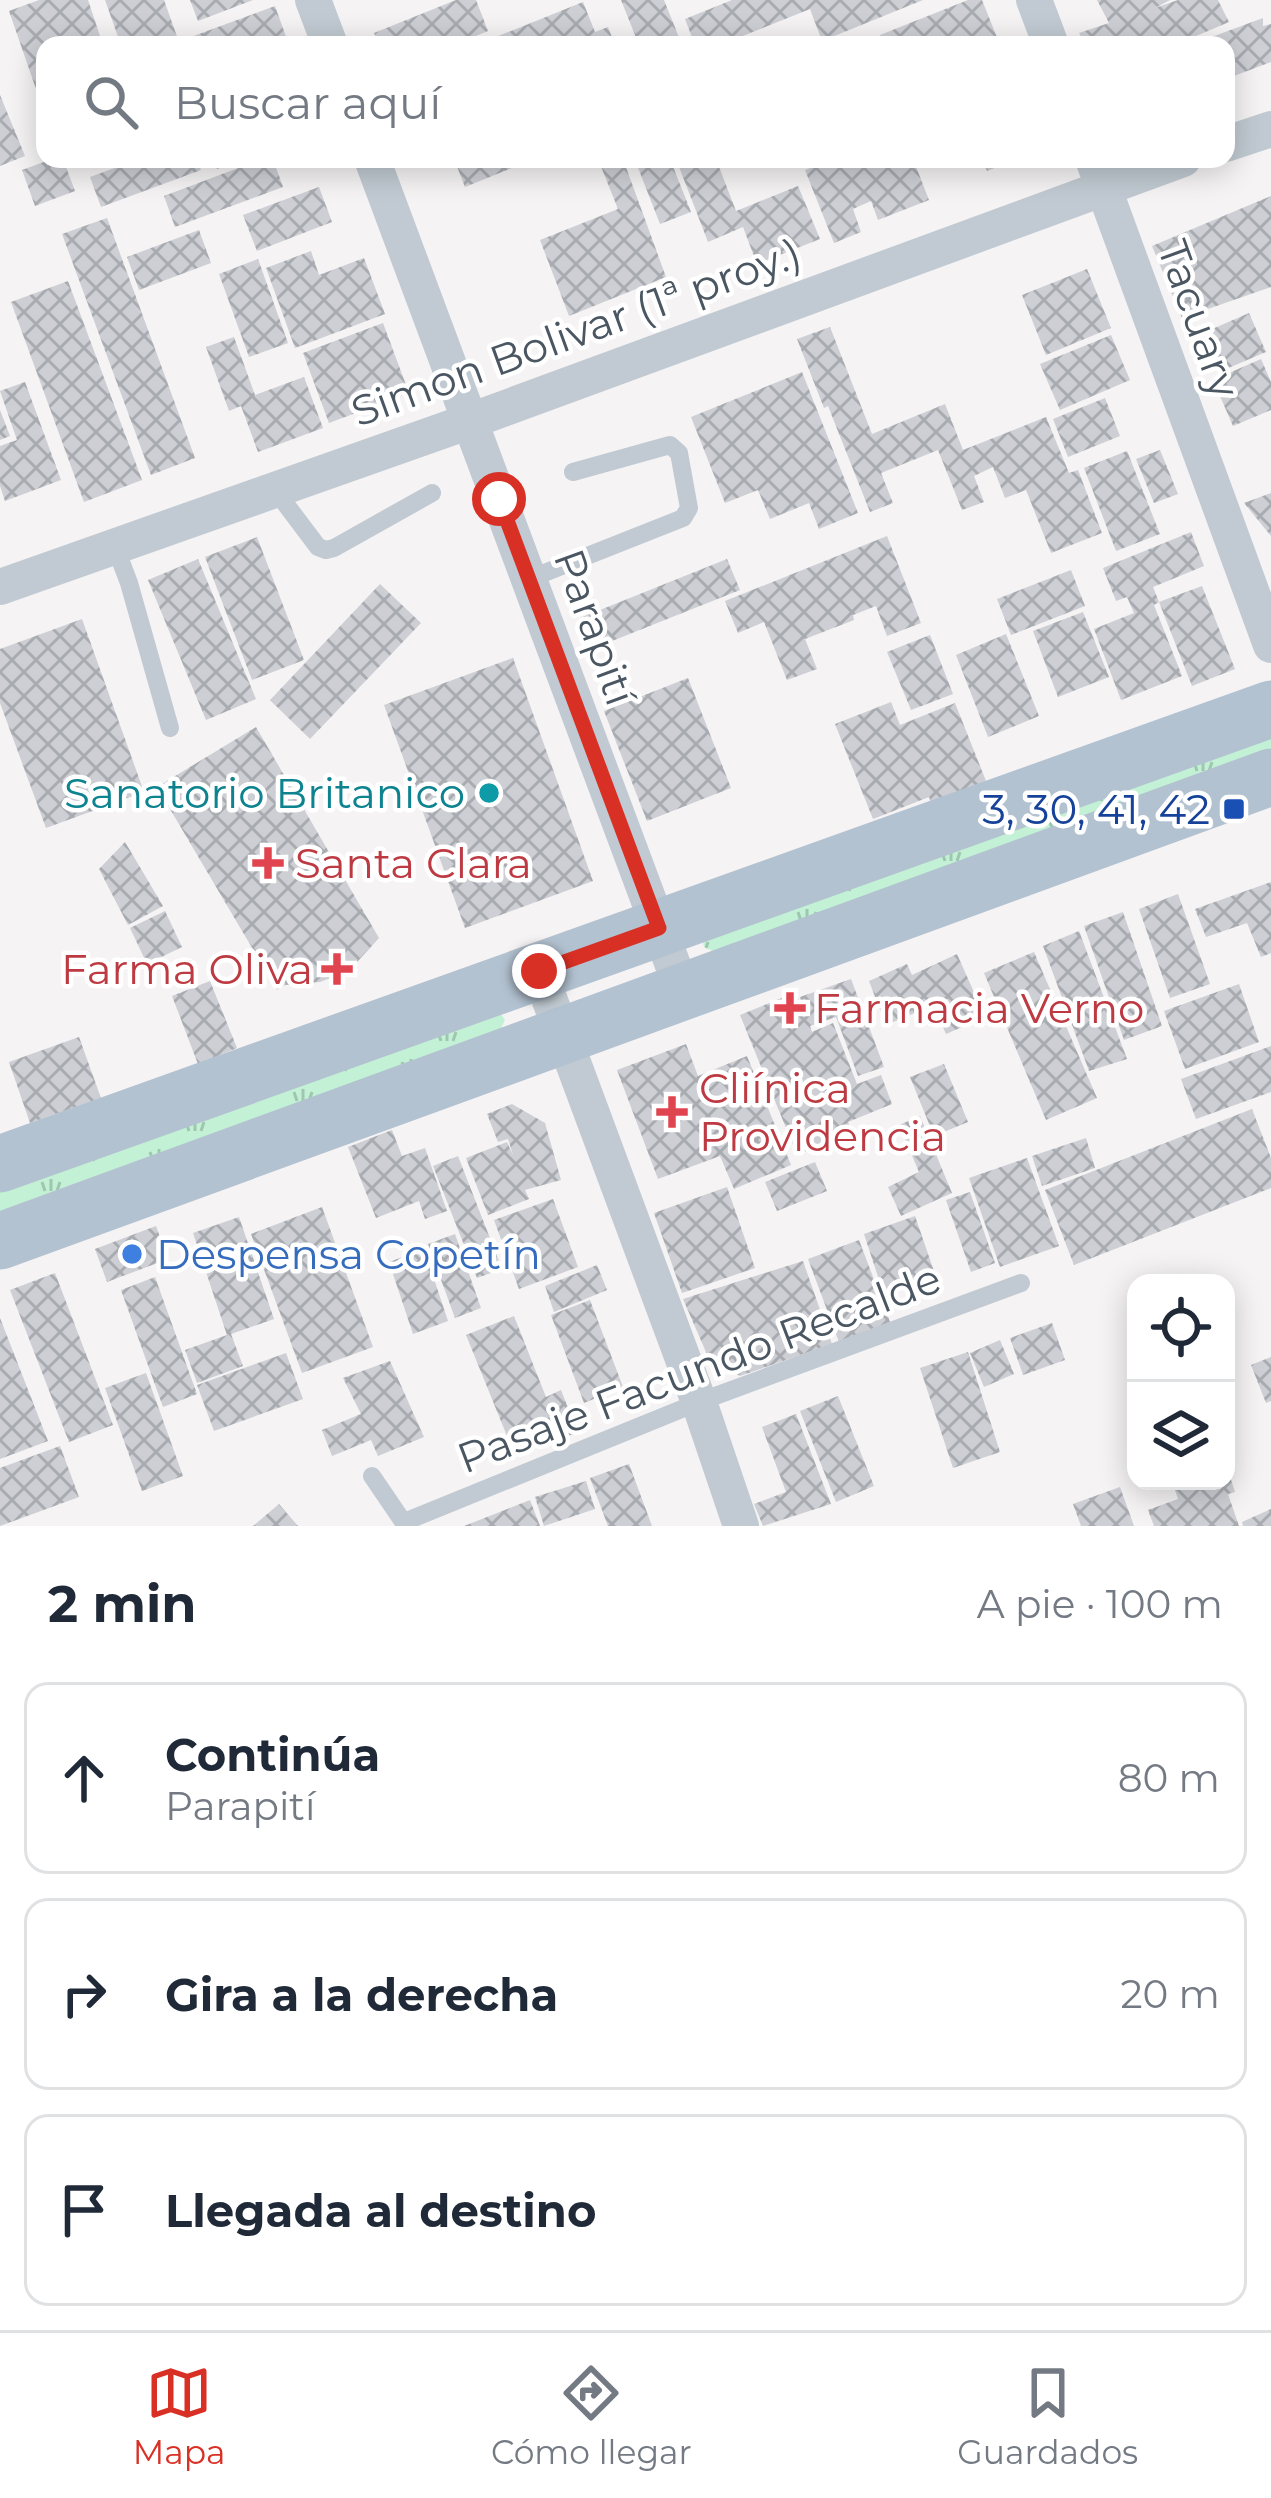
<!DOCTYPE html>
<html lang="es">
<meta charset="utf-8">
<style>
body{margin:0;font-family:Montserrat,sans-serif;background:#f6f6f7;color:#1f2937}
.controls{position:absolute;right:36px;bottom:36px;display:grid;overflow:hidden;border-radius:24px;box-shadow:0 6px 30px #0003}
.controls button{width:108px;height:108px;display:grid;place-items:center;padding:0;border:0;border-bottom:3px solid #e0e1e3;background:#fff;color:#1f2937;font:60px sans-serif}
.stop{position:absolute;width:36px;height:36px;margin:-27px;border:9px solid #d93025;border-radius:50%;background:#fff}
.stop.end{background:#d93025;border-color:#fff;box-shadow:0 3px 12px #0008}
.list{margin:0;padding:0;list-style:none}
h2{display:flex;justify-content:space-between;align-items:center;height:156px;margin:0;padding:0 48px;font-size:51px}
h2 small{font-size:39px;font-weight:400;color:#747a83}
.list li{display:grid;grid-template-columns:78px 1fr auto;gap:36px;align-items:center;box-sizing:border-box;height:192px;margin:0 24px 24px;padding:0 24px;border:3px solid #e0e1e3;border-radius:24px}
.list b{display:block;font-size:45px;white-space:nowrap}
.list p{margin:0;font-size:39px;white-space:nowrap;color:#747a83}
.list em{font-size:39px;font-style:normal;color:#747a83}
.icon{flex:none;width:66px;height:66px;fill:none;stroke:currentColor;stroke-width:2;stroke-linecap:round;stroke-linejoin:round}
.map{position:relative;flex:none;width:1271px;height:1526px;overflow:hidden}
.search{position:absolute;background:#fff;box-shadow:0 6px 30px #0003;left:36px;right:36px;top:36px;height:132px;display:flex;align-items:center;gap:30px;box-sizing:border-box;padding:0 42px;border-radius:24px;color:#747a83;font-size:45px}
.sheet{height:804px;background:#fff}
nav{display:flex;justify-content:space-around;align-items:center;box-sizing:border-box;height:168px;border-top:3px solid #e0e1e3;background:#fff;font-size:33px;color:#747a83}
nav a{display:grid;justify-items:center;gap:6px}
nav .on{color:#d93025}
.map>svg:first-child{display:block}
.grass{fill:url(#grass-tufts)}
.building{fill:url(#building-cross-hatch)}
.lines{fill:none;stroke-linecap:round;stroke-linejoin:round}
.lane{stroke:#c1cad2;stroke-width:18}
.street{stroke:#c1cad2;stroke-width:36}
.primary{stroke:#b3c2d1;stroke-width:57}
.route{stroke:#d93025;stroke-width:15}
.culture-dot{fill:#0f9aa8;stroke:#fff;stroke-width:4.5}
.transit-dot{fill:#1a4fb4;stroke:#fff;stroke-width:4.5}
.health-dot{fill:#e0444e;stroke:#fff;stroke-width:4.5}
.shop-dot{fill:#3f7fe0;stroke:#fff;stroke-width:4.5}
.labels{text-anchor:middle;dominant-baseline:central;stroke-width:9;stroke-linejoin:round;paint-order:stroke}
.street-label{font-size:42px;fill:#4a5661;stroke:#fff}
.culture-label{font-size:42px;fill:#0d838f;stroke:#fff;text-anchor:end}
.transit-label{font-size:42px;fill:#164399;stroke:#fff;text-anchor:end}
.health-label{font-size:42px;fill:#be3a42;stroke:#fff;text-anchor:start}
.shop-label{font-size:42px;fill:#366cbe;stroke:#fff;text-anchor:start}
</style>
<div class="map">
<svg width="1271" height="1526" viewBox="0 0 1271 1526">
<defs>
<pattern id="grass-tufts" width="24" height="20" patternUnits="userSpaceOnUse" patternTransform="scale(3)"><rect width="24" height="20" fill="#c3f1d5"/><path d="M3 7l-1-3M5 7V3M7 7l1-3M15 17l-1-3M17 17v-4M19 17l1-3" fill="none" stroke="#a0c6b0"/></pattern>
<pattern id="building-cross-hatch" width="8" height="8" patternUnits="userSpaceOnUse" patternTransform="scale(3)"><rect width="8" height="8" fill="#cdcfd5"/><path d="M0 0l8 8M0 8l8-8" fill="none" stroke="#a8abb0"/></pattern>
</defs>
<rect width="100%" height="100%" fill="#f5f3f3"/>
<g class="grass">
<path d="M 1271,737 L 1271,750 L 715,952 L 704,947 L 703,942 Z"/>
<path d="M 499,1011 L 505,1020 L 500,1030 L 0,1211 L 0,1189 Z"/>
</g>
<g class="building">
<path d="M 39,0 L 88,0 L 103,45 L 45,45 L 44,112 L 9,11 Z"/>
<path d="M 105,0 L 164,0 L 180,45 L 121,45 Z"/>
<path d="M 190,0 L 253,0 L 198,21 Z"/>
<path d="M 456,0 L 476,0 L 488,31 L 454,45 L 379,45 L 374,33 Z"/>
<path d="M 621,0 L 664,0 L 682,45 L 639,45 Z"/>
<path d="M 732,0 L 923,0 L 822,41 L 810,9 L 720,45 L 695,45 L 685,19 Z"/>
<path d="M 968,0 L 982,0 L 1000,45 L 884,45 L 880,35 Z"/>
<path d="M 1097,0 L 1170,0 L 1155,8 L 1178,0 L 1218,0 L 1229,22 L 1175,45 L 1085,45 L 1079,33 L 1109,23 Z"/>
<path d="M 583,2 L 595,32 L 608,27 L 615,45 L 476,45 Z"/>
<path d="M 275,6 L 289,45 L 194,45 L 191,37 Z"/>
<path d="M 1263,18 L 1263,26 L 1271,24 L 1271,62 L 1226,79 L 1226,45 L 1190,45 Z"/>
<path d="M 0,95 L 25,156 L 0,166 Z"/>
<path d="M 52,159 L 63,159 L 75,191 L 35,206 L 22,170 Z"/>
<path d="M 139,159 L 197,159 L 201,170 L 101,207 L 90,177 Z"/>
<path d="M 214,159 L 242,159 L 217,169 Z"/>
<path d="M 262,159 L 273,159 L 283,187 L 175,227 L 164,196 Z"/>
<path d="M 454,159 L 534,159 L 465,187 Z"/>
<path d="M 598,159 L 623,159 L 666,277 L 569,316 L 540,240 L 618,209 Z"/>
<path d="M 638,159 L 670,159 L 691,212 L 660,224 L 635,160 Z"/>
<path d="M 676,159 L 716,159 L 736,211 L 798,186 L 820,239 L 757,264 L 743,227 L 708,242 Z"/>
<path d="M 833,159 L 913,159 L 929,200 L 878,220 L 871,201 L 853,209 L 861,232 L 834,243 L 805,170 Z"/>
<path d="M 982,159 L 1017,159 L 987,171 Z"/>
<path d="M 319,187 L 332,222 L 257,251 L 243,215 Z"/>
<path d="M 1271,196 L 1271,287 L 1182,318 L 1152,246 Z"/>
<path d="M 107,218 L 195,458 L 151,475 L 62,234 Z"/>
<path d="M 199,230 L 211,263 L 139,290 L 127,257 Z"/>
<path d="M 311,251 L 319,275 L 364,258 L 385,314 L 295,348 L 266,268 Z"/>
<path d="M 258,259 L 288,343 L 249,357 L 219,274 Z"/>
<path d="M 1087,269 L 1111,328 L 1046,355 L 1022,295 Z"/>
<path d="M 68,281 L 142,480 L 84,502 L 11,302 Z"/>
<path d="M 1249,313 L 1266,352 L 1219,372 L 1203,333 Z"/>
<path d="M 383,323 L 409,393 L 329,423 L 303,353 Z"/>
<path d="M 830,327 L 872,434 L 945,404 L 963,450 L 1046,417 L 1069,473 L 1078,470 L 1102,533 L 1051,553 L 1026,490 L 1005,498 L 993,467 L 974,476 L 984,502 L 962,510 L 938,450 L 881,473 L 893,503 L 870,512 L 828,406 L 824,408 L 797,339 Z"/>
<path d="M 1111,335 L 1130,380 L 1060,410 L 1040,364 Z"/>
<path d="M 234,337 L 255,395 L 304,377 L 323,428 L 258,452 L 241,406 L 229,411 L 206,347 Z"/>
<path d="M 1261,359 L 1271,382 L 1271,410 L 1233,426 L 1213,380 Z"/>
<path d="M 802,372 L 858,513 L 819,529 L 809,503 L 770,519 L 758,490 L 725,503 L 691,417 Z"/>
<path d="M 25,382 L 61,480 L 5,501 L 0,486 L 0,446 L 17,440 L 0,391 Z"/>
<path d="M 1105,398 L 1120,436 L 1068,457 L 1053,419 Z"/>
<path d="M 0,410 L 10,436 L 0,440 Z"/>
<path d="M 1160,450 L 1178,494 L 1154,503 L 1136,459 Z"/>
<path d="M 1127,451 L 1160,534 L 1116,551 L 1084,468 Z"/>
<path d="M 1271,493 L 1271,536 L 1244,503 Z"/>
<path d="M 1191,532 L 1204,566 L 1153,587 L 1159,602 L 1154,605 L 1182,676 L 1121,700 L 1094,629 L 1134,613 L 1127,597 L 1116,601 L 1103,568 Z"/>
<path d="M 887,536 L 921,623 L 887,636 L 876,606 L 853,615 L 854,620 L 805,639 L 817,669 L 787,680 L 764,622 L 738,633 L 725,601 Z"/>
<path d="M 257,537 L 304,660 L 252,680 L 205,557 Z"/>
<path d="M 198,559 L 256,699 L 206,720 L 148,580 Z"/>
<path d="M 727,559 L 740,590 L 592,649 L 580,618 Z"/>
<path d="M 1071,570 L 1085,606 L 1011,635 L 997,599 Z"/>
<path d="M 380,584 L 421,623 L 310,739 L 270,700 Z"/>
<path d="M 1202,586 L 1235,669 L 1192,686 L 1159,602 Z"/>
<path d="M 1083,612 L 1109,677 L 1058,697 L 1033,631 Z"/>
<path d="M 82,619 L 144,792 L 46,828 L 0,703 L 0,649 Z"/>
<path d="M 1006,634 L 1039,716 L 988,737 L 956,655 Z"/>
<path d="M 930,635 L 953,694 L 911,710 L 887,652 Z"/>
<path d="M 513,658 L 593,881 L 465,928 L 384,705 Z"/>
<path d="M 688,678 L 731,788 L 647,821 L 604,711 Z"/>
<path d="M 891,702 L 900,725 L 955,703 L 986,781 L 931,803 L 929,797 L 873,819 L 835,724 Z"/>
<path d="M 256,727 L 379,938 L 349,971 L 320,982 L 285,985 L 277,990 L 157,787 Z"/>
<path d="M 125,842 L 163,906 L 128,925 L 99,869 Z"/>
<path d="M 1271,882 L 1271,953 L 1261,957 L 1247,923 L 1206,937 L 1195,909 Z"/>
<path d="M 1178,894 L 1210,984 L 1170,998 L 1139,909 Z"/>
<path d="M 165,911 L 182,947 L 147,964 L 130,928 Z"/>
<path d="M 1123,912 L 1162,1026 L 1124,1040 L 1084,926 Z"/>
<path d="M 1079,931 L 1127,1059 L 1089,1071 L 1043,946 Z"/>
<path d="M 1034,952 L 1097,1098 L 1046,1120 L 984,973 Z"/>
<path d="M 957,954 L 985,1017 L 946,1034 L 935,1009 L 924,1014 L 922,1010 L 886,1025 L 869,981 L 907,964 L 912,975 Z"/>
<path d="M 851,979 L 884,1067 L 858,1076 L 836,1017 L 810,1026 L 812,1032 L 833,1023 L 857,1084 L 881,1075 L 892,1104 L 848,1122 L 852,1132 L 797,1155 L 740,1015 L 796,992 L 806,1018 L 800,997 Z"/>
<path d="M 210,981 L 237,1048 L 198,1064 L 172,996 Z"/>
<path d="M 1239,984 L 1259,1042 L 1185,1069 L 1164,1011 Z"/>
<path d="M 79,1037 L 101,1098 L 30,1123 L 9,1062 Z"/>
<path d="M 686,1044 L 698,1076 L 747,1056 L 791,1165 L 734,1189 L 720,1156 L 658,1179 L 617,1070 Z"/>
<path d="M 1271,1046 L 1271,1092 L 1196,1119 L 1181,1079 Z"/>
<path d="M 944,1064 L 968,1122 L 934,1136 L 910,1077 Z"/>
<path d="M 512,1104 L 545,1123 L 561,1180 L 525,1190 L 529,1199 L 488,1215 L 466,1158 L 507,1142 L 513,1155 L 508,1139 L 498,1142 L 487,1114 Z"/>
<path d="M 1252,1109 L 1271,1158 L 1271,1188 L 1074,1265 L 1045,1190 Z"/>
<path d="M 920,1116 L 952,1193 L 901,1216 L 888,1187 L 919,1172 L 899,1125 Z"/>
<path d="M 392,1130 L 402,1156 L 425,1148 L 447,1211 L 425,1219 L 419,1201 L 376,1218 L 348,1147 Z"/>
<path d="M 1086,1138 L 1095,1168 L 1042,1186 L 1032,1156 Z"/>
<path d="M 458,1156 L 502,1269 L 477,1278 L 433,1166 Z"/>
<path d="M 1027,1158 L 1059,1246 L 1000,1267 L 969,1178 Z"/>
<path d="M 815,1162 L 827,1191 L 777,1211 L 765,1182 Z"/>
<path d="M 727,1187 L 755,1268 L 682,1293 L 654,1213 Z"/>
<path d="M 970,1192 L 995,1263 L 971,1272 L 946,1200 Z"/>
<path d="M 553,1199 L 578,1267 L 519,1289 L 494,1220 Z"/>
<path d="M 322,1207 L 373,1347 L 302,1373 L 251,1234 Z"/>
<path d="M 915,1216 L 936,1277 L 884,1295 L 864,1234 Z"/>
<path d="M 239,1217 L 274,1319 L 231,1334 L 243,1366 L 197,1383 L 185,1350 L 227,1335 L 193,1233 Z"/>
<path d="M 156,1226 L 168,1259 L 107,1282 L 95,1249 Z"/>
<path d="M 455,1234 L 481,1308 L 455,1318 L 428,1244 Z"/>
<path d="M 859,1240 L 890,1322 L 839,1342 L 808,1259 Z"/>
<path d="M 424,1249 L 448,1321 L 413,1334 L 389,1262 Z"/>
<path d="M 803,1261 L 832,1344 L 740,1376 L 709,1359 L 683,1299 Z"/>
<path d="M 597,1265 L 607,1290 L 554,1312 L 545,1286 Z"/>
<path d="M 55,1273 L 113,1425 L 69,1442 L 10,1290 Z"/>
<path d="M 155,1277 L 197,1394 L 163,1407 L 121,1290 Z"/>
<path d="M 590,1300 L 623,1387 L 584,1403 L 551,1315 Z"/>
<path d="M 514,1316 L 546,1397 L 561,1390 L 570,1413 L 583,1407 L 591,1426 L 555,1442 L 546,1420 L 507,1436 L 466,1335 Z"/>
<path d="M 0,1318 L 48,1441 L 0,1459 Z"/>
<path d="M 1052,1323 L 1065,1360 L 1023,1375 L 1010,1338 Z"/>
<path d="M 1000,1340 L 1014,1374 L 984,1387 L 970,1353 Z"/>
<path d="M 968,1352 L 1000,1452 L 953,1468 L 920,1368 Z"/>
<path d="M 286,1353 L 303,1399 L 214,1431 L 197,1385 Z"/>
<path d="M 1271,1357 L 1271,1401 L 1266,1403 L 1251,1365 Z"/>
<path d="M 390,1361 L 424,1437 L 378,1456 L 371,1440 L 332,1456 L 322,1430 L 361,1414 L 343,1378 Z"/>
<path d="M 146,1373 L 183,1476 L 142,1491 L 105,1388 Z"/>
<path d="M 838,1396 L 874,1486 L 836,1502 L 800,1411 Z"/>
<path d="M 796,1414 L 831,1504 L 763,1526 L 754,1504 L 786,1492 L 762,1427 Z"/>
<path d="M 60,1446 L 79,1497 L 0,1526 L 0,1468 Z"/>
<path d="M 629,1464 L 652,1526 L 608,1526 L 590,1478 Z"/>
<path d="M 1227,1467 L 1235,1492 L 1228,1494 L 1239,1526 L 1154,1526 L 1148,1510 L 1178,1499 L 1172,1481 L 1226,1481 Z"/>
<path d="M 586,1481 L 595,1509 L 544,1526 L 535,1497 Z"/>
<path d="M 1120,1487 L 1134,1526 L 1081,1526 L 1073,1504 Z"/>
<path d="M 530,1500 L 540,1526 L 464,1526 Z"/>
<path d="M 279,1504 L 298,1526 L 253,1526 Z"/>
<path d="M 1271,1509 L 1271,1526 L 1243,1526 L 1242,1522 Z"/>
</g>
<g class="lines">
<g class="lane">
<path d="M 275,490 L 318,547 L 326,550 L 334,548 L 432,493"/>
<path d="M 115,546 L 129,583 L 170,728"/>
<path d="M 529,579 L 683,518 L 689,508 L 679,453 L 670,445 L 573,472"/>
<path d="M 372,1476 L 406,1526"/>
<path d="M 404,1522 L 699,1402 L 1021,1283"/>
</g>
<g class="street">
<path d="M 313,0 L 330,45"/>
<path d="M 1034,0 L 1051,45"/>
<path d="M 1226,144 L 1271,129"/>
<path d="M 372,159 L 683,992"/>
<path d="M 1093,159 L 1271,645"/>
<path d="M 0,587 L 470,421 L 1183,159"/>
<path d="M 539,971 L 699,1402 L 741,1526"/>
</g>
<g class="primary">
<path d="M 0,1164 L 1271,709"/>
<path d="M 0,1241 L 1271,777"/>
</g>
</g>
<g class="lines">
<path class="route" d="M 499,499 L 659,928 L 539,971"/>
</g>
<circle class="culture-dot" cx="489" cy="793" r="12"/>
<rect class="transit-dot" x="1222" y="797" width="24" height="24" rx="6"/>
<g class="health-dot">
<path d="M262 845h12v12h12v12h-12v12h-12v-12h-12v-12h12z"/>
<path d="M331 951h12v12h12v12h-12v12h-12v-12h-12v-12h12z"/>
<path d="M784 990h12v12h12v12h-12v12h-12v-12h-12v-12h12z"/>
<path d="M666 1094h12v12h12v12h-12v12h-12v-12h-12v-12h12z"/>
</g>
<circle class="shop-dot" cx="132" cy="1254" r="12"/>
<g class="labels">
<g class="street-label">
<text transform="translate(1199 319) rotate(70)">Tacuary</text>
<text transform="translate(576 332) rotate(-20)">Simon Bolivar (1ª proy.)</text>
<text transform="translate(595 627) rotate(70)">Parapití</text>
<text transform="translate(699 1368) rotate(-21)">Pasaje Facundo Recalde</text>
</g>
<g class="culture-label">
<text x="465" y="793">Sanatorio Britanico</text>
</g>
<g class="transit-label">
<text x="1210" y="809">3, 30, 41, 42</text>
</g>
<g class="health-label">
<text x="295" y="863">Santa Clara</text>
<text x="313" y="969" text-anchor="end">Farma Oliva</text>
<text x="814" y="1008">Farmacia Verno</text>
<text x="699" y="1088">Cliínica<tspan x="699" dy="48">Providencia</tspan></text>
</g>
<g class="shop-label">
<text x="156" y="1254">Despensa Copetín</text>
</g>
</g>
</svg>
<div class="controls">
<button><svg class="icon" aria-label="locate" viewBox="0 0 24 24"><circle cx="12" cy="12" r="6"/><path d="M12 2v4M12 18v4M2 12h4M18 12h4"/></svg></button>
<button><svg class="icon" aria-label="layers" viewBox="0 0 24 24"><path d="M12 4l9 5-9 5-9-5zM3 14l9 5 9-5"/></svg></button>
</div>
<div class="stop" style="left:499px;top:499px"></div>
<div class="stop end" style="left:539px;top:971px"></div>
<div class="search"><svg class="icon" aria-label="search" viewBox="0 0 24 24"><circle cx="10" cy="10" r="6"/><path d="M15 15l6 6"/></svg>Buscar aquí</div>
</div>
<section class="sheet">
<h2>2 min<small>A pie · 100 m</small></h2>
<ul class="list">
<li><svg class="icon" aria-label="ahead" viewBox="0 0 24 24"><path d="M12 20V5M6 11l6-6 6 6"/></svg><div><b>Continúa</b><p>Parapití</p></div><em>80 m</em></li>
<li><svg class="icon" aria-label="right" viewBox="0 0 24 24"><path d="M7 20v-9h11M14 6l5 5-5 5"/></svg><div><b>Gira a la derecha</b></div><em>20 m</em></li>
<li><svg class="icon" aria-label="arrive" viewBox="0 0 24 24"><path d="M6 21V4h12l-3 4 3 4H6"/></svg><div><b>Llegada al destino</b></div></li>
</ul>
</section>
<nav>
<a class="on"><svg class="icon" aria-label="map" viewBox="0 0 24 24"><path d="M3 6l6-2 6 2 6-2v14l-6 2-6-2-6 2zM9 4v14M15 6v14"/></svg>Mapa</a>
<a><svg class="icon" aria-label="directions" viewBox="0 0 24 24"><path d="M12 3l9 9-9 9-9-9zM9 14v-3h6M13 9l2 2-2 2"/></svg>Cómo llegar</a>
<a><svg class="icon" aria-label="saved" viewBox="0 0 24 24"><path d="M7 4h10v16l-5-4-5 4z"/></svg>Guardados</a>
</nav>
